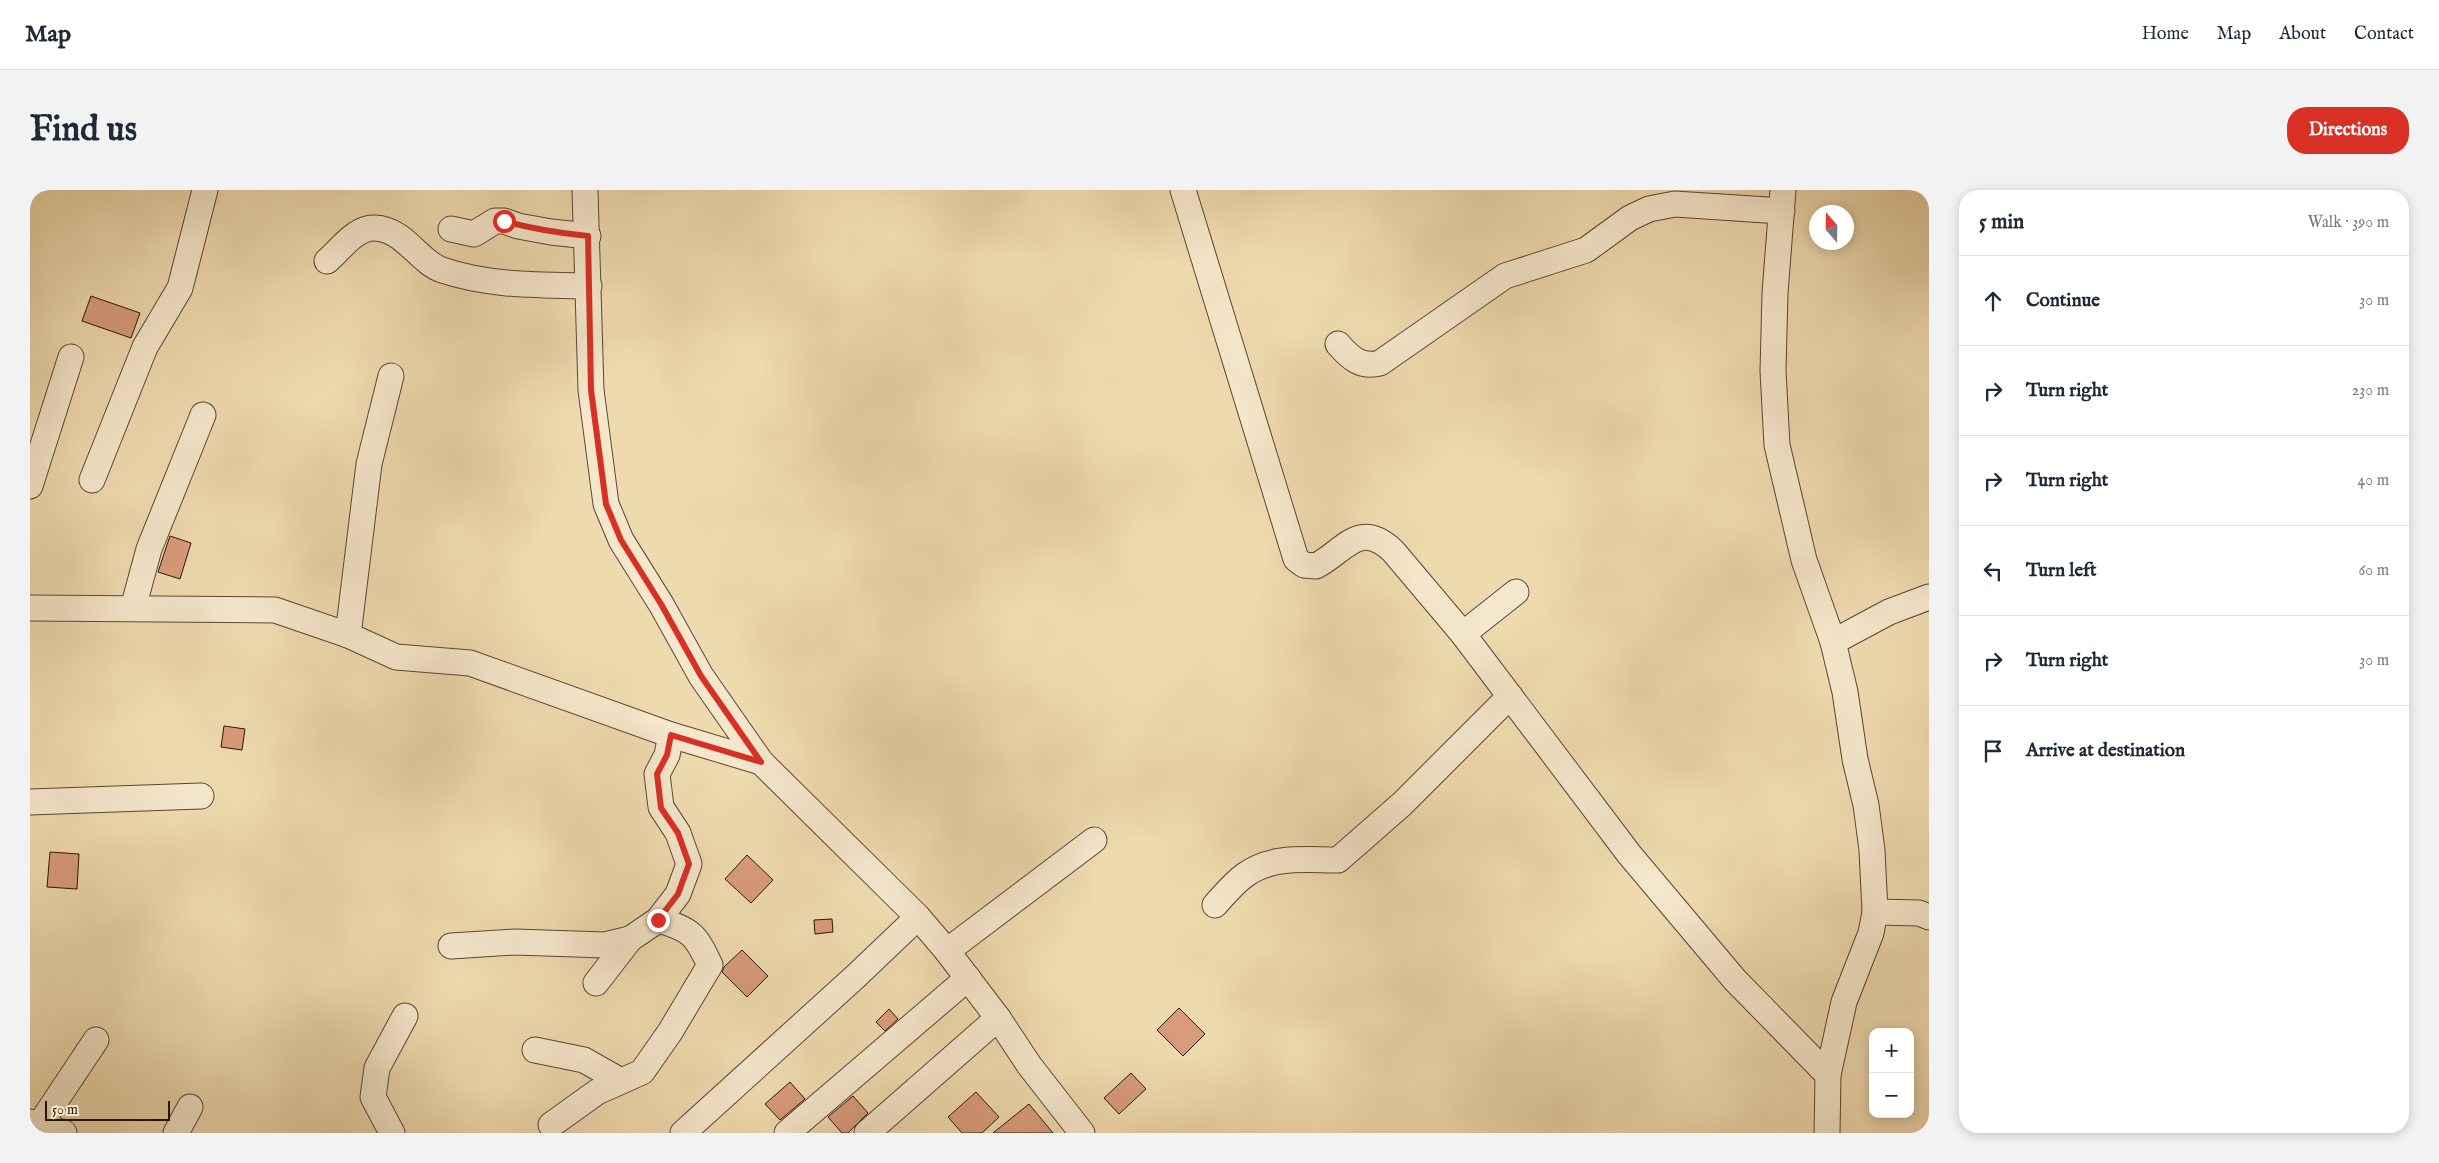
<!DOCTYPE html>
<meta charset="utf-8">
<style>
body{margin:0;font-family:"IM FELL English",serif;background:#f2f2f3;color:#1f2937}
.controls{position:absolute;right:15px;bottom:15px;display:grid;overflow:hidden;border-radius:10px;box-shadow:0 2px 12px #0003}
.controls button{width:45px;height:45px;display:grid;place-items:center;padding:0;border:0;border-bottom:1px solid #e0e1e3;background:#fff;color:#1f2937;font:25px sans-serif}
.compass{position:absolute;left:1779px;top:15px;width:45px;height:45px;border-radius:50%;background:#fff;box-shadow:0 2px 12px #0003;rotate:340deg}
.scale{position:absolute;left:15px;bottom:12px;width:125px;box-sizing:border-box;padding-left:5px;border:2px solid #271607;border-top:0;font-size:14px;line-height:18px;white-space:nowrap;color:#271607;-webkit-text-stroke:4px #f5e7cb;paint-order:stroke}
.stop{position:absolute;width:15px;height:15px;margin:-11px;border:4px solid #d93025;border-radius:50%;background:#fff}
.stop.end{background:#d93025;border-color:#fff;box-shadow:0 1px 5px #0008}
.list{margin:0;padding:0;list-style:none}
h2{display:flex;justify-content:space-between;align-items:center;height:65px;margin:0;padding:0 20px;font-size:21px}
h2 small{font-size:16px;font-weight:400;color:#747a83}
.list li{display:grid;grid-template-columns:32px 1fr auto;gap:15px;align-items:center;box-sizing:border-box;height:90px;padding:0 20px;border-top:1px solid #e0e1e3}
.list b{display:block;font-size:19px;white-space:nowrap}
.list em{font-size:16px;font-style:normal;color:#747a83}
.icon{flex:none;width:28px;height:28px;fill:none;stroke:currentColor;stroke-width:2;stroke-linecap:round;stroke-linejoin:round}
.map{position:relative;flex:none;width:1899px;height:943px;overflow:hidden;border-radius:20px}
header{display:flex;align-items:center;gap:30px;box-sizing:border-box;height:70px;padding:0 25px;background:#fff;border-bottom:1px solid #e0e1e3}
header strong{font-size:24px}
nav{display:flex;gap:28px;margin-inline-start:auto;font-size:18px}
.intro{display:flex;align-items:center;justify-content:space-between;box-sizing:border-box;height:120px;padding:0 30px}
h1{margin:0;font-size:35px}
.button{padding:12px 22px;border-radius:20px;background:#d93025;color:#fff;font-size:18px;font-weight:700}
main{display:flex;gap:30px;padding:0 30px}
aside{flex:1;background:#fff;border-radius:20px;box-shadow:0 2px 12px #0003}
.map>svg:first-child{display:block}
.building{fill:#d89b7b;stroke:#271607}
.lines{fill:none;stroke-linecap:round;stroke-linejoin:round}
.minor-casing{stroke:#594731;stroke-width:27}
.minor{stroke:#f5e7cb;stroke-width:25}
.route{stroke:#d93025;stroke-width:6}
</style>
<header>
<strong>Map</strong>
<nav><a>Home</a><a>Map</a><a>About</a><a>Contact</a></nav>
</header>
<div class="intro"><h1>Find us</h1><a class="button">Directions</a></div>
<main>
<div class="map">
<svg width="1899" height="943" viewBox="0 0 1899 943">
<rect width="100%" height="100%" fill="#efdaaf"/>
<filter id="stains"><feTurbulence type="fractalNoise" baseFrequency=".004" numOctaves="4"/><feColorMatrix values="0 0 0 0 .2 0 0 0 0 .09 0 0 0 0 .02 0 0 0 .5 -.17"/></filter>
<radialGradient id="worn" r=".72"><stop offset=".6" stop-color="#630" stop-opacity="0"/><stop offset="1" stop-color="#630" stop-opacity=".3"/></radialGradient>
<g class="building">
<path d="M 61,106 L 110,123 L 101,148 L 52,131 Z"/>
<path d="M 140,346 L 161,353 L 150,389 L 128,382 Z"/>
<path d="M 194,536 L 215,539 L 212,560 L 191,557 Z"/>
<path d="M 20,662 L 49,664 L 47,699 L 17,697 Z"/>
<path d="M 717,665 L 743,690 L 721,713 L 695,689 Z"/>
<path d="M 802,729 L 803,742 L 785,744 L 784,730 Z"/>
<path d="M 712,760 L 738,786 L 717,807 L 692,782 L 694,777 Z"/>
<path d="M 1149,818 L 1175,844 L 1153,866 L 1127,840 Z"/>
<path d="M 859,819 L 868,829 L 855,841 L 846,832 Z"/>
<path d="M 1101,883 L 1116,899 L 1089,924 L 1074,908 Z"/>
<path d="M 760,892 L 775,909 L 750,930 L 735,914 Z"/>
<path d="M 946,902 L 969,927 L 952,943 L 932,943 L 918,927 Z"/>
<path d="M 823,906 L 838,923 L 818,943 L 812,943 L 798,927 Z"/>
<path d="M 999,914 L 1023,943 L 963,943 Z"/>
</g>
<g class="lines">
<g class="minor-casing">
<g id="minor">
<path d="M 555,0 L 561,200 L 576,314 L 591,350 L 631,414 L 671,486 L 731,572"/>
<path d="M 1153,0 L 1266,369 L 1274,375 L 1286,376 C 1315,361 1329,329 1363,361 L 1433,444 L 1599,664 L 1705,790 L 1798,885"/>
<path d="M 1753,0 L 1745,103 L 1743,181 L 1747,255 L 1774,370 L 1803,452 L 1815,502 L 1825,569 L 1836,615 L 1842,660 L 1845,722 L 1841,743 L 1814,812 L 1798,885 L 1797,943"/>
<path d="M 421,39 L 444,44 L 465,31 L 474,31 L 488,36 L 521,42 L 558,46"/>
<path d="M 297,71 C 311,59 326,37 345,38 C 374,39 389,72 412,80 C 459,96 510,95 559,96"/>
<path d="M 1308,154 C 1320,168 1331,178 1350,173 L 1475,86 L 1556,60 L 1600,28 L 1619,19 L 1645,14 L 1752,21"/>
<path d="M 62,290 L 115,157 L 150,98 L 175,0"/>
<path d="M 0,296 L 41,167"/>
<path d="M 0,418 L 245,420 L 318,445 L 366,467 L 440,473 L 641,545 L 731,572 L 888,727 L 917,761 L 968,828 L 999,875 L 1052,943"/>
<path d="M 103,418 L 119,359 L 173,225"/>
<path d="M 1433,444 L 1486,402"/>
<path d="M 318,445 L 339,274 L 361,186"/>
<path d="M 1803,452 L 1859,422 L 1899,407"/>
<path d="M 0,612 L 171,606"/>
<path d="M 1185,715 C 1194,705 1204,693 1215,685 C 1243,665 1275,670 1308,670 L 1372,614 L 1480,506"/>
<path d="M 1845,722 L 1889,723 L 1899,727"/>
<path d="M 421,756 L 485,752 L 575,755 L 600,749 L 628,730 L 648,704 L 659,674 L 648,643 L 631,617 L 627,584 L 637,565 L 641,545"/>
<path d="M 917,761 L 1064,650"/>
<path d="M 566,793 L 600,749"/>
<path d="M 505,860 L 554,870 L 591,891"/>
<path d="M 0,932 L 34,943"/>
<path d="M 10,934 L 66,850"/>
<path d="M 521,935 L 567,902 L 612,882 L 640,842 L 680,775 C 666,745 661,739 628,730"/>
<path d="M 146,943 L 160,917"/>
<path d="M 362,943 L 343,907 L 347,878 L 375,826"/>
<path d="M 653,943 L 825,787 L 888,727"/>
<path d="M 757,943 L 938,788"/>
<path d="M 837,943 L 968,828"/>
</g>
</g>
<use href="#minor" class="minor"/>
</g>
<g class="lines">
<path class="route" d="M 474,31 C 502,39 529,43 558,46 L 561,200 L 576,314 L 591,350 L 631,414 L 671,486 L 731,572 L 641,545 L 637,565 L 627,584 L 631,618 L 648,643 L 659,674 L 648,704 L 628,730"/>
</g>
<rect width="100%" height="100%" filter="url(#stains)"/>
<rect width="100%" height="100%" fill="url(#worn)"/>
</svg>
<div class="controls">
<button>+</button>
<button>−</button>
</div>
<svg class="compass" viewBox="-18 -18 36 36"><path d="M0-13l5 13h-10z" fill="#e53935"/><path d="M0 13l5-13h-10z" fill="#747a83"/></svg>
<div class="scale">50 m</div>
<div class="stop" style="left:474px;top:31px"></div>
<div class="stop end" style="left:628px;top:730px"></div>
</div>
<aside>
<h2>5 min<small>Walk · 390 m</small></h2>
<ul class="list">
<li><svg class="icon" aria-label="ahead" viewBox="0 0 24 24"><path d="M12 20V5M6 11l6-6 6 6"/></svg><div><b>Continue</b></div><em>30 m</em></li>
<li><svg class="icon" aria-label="right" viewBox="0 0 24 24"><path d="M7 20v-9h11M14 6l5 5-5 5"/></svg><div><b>Turn right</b></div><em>230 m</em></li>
<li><svg class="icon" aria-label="right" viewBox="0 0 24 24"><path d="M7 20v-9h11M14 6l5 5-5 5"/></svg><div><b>Turn right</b></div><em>40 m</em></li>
<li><svg class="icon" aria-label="left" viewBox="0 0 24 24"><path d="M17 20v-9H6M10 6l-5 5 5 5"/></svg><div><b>Turn left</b></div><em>60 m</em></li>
<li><svg class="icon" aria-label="right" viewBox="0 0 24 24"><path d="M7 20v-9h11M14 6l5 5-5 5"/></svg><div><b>Turn right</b></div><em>30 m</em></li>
<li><svg class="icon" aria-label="arrive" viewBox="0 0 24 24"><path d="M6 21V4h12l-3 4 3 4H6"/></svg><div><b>Arrive at destination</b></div></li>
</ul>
</aside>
</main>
